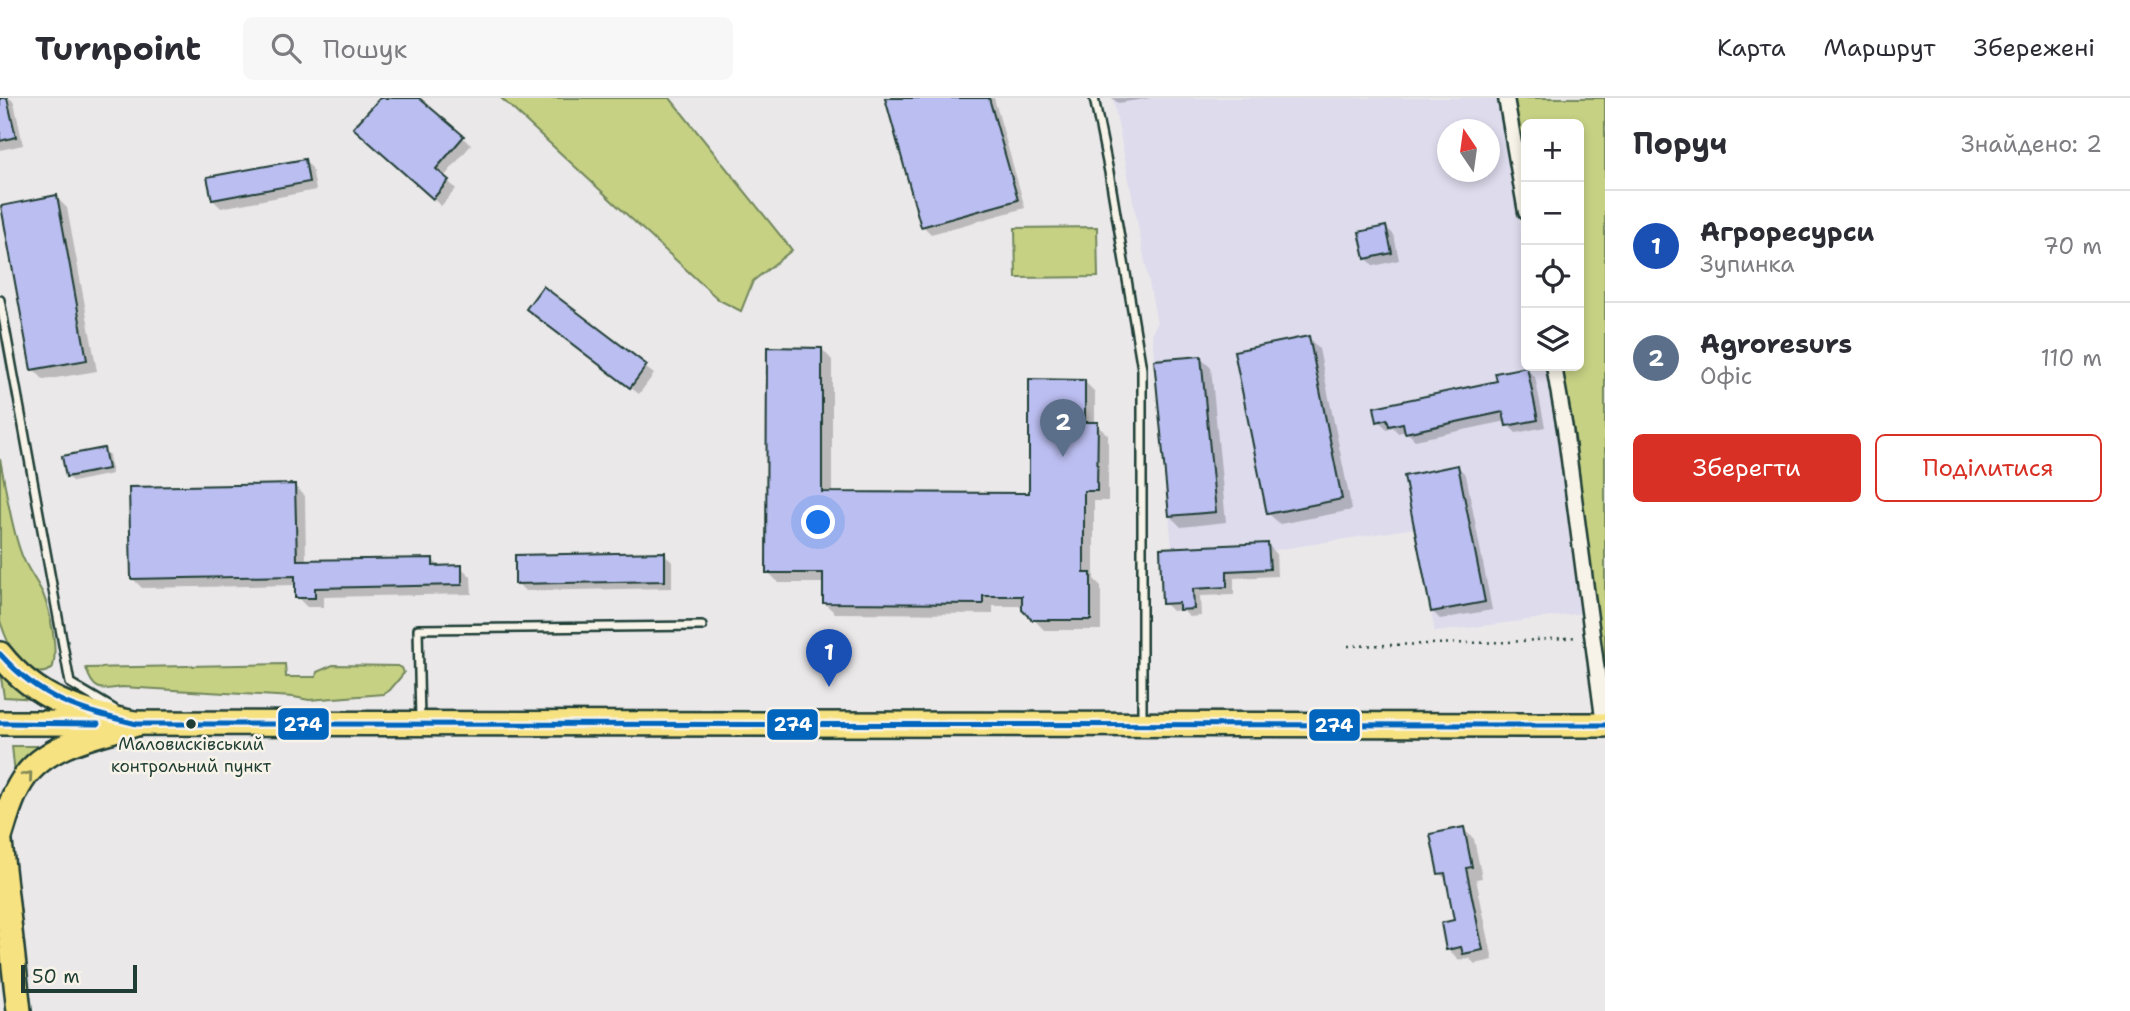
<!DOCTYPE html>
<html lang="uk">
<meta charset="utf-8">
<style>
body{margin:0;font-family:"Shantell Sans",sans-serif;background:#f7f7f7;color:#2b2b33}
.controls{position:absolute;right:21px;top:21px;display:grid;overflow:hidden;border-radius:10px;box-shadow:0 4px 10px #0003}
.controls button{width:63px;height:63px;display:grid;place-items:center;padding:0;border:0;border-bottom:2px solid #e1e1e2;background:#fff;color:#2b2b33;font:35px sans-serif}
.compass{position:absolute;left:1437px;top:21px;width:63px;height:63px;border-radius:50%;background:#fff;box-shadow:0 4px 10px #0003;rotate:347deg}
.scale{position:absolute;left:21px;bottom:18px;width:116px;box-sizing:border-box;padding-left:7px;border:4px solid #1f3d34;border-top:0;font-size:19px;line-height:24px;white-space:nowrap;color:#1f3d34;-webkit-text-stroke:5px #f7f3e8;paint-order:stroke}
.you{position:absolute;left:819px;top:425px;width:24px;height:24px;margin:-18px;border:5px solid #fff;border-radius:50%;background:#1a73e8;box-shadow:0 0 0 10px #1a73e833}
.badge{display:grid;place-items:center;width:46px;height:46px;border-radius:50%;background:#d93025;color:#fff;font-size:23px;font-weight:700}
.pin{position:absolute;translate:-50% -58px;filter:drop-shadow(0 2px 4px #0008)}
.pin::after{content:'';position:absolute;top:37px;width:24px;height:21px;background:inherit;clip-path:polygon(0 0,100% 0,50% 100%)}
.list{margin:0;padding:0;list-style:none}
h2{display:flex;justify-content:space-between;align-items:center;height:91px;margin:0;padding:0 28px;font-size:30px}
h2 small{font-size:23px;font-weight:400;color:#7c7c81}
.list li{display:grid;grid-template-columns:46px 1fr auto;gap:21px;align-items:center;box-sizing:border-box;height:112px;padding:0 28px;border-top:2px solid #e1e1e2}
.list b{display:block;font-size:26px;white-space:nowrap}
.list p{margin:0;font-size:23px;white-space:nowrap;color:#7c7c81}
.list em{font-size:23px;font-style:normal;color:#7c7c81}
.actions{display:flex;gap:14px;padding:21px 28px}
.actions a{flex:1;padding:16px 0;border:2px solid #d93025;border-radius:10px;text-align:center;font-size:24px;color:#d93025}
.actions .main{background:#d93025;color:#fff}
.icon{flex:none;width:38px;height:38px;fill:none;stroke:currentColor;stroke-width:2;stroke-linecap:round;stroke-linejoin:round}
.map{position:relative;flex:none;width:1605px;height:913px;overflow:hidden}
header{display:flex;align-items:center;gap:42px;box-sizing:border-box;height:98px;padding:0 35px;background:#fff;border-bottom:2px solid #e1e1e2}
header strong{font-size:33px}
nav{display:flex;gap:38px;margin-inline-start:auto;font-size:24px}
.search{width:490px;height:63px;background:#f7f7f7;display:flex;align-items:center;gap:18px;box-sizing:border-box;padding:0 24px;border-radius:10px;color:#7c7c81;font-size:26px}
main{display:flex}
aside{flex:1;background:#fff}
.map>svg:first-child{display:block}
.built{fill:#dddbec;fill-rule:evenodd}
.green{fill:#c6d184;stroke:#72875c;stroke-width:2}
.shadow{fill:#0003}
.building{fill:#bbbef0;stroke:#1f3d34;stroke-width:2}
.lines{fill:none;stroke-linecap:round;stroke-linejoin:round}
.service-casing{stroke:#1f3d34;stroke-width:12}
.minor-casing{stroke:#1f3d34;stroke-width:19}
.primary-casing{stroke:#1f3d34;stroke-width:28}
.trunk-casing{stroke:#1f3d34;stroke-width:28}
.path{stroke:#1f3d34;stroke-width:2.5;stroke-dasharray:2 5;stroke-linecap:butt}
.service{stroke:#f7f3e8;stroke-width:7}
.minor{stroke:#f7f3e8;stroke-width:14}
.primary{stroke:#f7e281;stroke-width:23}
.trunk{stroke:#f7e281;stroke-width:23}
.bus-1-casing{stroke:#f7f3e8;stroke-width:10}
.bus-1{stroke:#0065bd;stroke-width:5}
.oneway{stroke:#808757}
.bus-dot{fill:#1f3d34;stroke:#f7f3e8;stroke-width:2.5}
.labels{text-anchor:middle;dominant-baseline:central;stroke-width:5;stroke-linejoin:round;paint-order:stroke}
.bus-label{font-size:17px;fill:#1f3d34;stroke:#f7f3e8}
.line-badge{stroke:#f7f3e8;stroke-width:2.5}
.badge-label{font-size:19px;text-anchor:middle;font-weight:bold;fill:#fff}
</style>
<header>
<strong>Turnpoint</strong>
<div class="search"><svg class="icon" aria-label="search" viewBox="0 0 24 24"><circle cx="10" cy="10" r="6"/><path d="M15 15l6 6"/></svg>Пошук</div>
<nav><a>Карта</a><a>Маршрут</a><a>Збережені</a></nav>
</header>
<main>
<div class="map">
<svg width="1605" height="913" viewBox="0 0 1605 913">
<rect width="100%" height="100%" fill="#ebe8ea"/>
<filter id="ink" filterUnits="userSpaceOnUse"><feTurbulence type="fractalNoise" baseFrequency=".0143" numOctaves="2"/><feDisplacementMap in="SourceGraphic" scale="14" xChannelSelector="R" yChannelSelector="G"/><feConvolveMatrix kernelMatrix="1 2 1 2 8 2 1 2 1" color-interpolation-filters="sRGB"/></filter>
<g filter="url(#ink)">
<path class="built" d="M 1113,0 L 1499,0 L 1526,157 L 1526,268 L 1546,268 L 1560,346 L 1582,515 L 1435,534 L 1414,430 L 1269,453 L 1269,471 L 1227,473 L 1227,489 L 1193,491 L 1179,505 L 1162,506 L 1160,450 L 1172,449 L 1152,235 L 1157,225 ZM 1448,32 L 1490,32 L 1490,74 L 1448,74 Z"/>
<g class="green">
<path d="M 501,0 L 670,0 L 792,152 L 753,183 L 741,213 L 719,202 Z"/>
<path d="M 1513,0 L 1605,0 L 1605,577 L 1600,561 L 1575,339 L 1561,268 L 1579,268 L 1579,26 L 1526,26 L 1526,81 L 1512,7 Z"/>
<path d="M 1097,129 L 1098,179 L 1016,180 L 1015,130 Z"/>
<path d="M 0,361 C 6,391 10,423 20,452 C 25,469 36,481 43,496 C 50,513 59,554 52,571 C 23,587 7,544 0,523 Z"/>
<path d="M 285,566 L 286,579 L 316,579 L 317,574 L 333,567 L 398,568 L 402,570 L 404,575 L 390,592 L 384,596 L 309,602 L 294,599 L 122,589 C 100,593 93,593 86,570 Z"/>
<path d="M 0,573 L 41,601 L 4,599 Z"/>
<path d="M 12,648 L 50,648 L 15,677 Z"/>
</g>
<g class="shadow">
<path d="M 0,0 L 9,0 L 14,4 L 23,47 L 0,52 Z"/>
<path d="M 382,0 L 419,0 L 471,47 L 444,79 L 456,91 L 441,108 L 363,38 Z"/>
<path d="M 887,0 L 994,0 L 1025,110 L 931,136 L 923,128 Z"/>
<path d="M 1112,0 L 1152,0 L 1118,5 Z"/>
<path d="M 304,62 L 312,70 L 316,92 L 221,110 L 213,102 Z"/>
<path d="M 56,99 L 67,110 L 97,273 L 44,282 L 33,271 Z"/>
<path d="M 1386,129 L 1394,137 L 1399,162 L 1374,168 L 1366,160 Z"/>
<path d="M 543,191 L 654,276 L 639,296 L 536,218 Z"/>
<path d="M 1309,240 L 1319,251 L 1352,412 L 1280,426 L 1269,416 Z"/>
<path d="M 822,251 L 832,262 L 832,396 L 1031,396 L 1084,283 L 1095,294 L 1095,326 L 1108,337 L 1108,403 L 1094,403 L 1094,481 L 1101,488 L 1101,532 L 1044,532 L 1024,511 L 1024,508 L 993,508 L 993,516 L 835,515 L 824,505 L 824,485 L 779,485 L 768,474 Z"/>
<path d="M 1200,259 L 1211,270 L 1226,424 L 1181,429 L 1170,418 Z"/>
<path d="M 1526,271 L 1535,279 L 1545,329 L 1516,335 L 1508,327 L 1507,323 L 1415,342 L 1406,333 L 1398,335 L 1393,329 L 1387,331 L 1379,323 L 1499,285 Z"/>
<path d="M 103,351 L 109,357 L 112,376 L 73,384 L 68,379 Z"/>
<path d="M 1458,369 L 1466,377 L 1492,512 L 1440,521 L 1432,513 Z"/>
<path d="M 295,388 L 305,398 L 306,463 L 432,461 L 440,469 L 461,469 L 471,479 L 472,496 L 324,499 L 324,509 L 307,509 L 297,499 L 297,487 L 142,490 L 132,480 Z"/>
<path d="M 1268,447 L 1276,455 L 1277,478 L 1234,480 L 1234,497 L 1200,498 L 1201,518 L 1189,519 L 1183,512 L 1172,513 L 1164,505 Z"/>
<path d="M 664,456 L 672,464 L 672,490 L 525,493 L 517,485 Z"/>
<path d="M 1463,731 L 1474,741 L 1482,780 L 1476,781 L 1493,862 L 1475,866 L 1469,860 L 1459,862 L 1448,851 L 1456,824 L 1448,784 L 1440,775 Z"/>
</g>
<g class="building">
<path d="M 0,0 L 7,0 L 16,39 L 0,43 Z"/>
<path d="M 380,0 L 419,0 L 464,38 L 436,71 L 449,82 L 433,101 L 353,30 Z"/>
<path d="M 885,0 L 989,0 L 1018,102 L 921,129 Z"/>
<path d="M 305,61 L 309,84 L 212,102 L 207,79 Z"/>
<path d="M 57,97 L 87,262 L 31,272 L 1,108 Z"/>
<path d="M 1386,128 L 1392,155 L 1365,161 L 1359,134 Z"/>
<path d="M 543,188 L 647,267 L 630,290 L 526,211 Z"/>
<path d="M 1309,238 L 1342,401 L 1267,416 L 1234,253 Z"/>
<path d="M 767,249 L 822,250 L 822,394 L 1029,395 L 1029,281 L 1085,282 L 1085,324 L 1098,324 L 1097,393 L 1084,393 L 1084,475 L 1091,475 L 1091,522 L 1032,522 L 1022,512 L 1022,498 L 983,498 L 983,506 L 823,505 L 823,475 L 766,475 Z"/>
<path d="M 1201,258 L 1216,414 L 1169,418 L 1154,262 Z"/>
<path d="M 1527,269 L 1538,322 L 1506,328 L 1503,314 L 1405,335 L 1403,325 L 1389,328 L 1387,321 L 1377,324 L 1374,309 L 1497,283 L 1495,275 Z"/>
<path d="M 104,350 L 108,371 L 66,379 L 62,358 Z"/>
<path d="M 1458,367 L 1485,504 L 1431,514 L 1404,378 Z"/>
<path d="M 295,386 L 297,462 L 433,460 L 433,468 L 462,467 L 462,487 L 315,490 L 315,500 L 295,500 L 295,478 L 131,481 L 129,389 Z"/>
<path d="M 1268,445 L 1270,471 L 1227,473 L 1227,489 L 1193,491 L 1194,511 L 1179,512 L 1179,505 L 1162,506 L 1160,450 Z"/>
<path d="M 665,454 L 665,483 L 515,486 L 515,457 Z"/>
<path d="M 1464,729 L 1472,769 L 1466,770 L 1483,852 L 1463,856 L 1461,849 L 1446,852 L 1441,825 L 1454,822 L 1445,775 L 1438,776 L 1430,736 Z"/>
</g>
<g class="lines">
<g class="service-casing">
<g id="service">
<path d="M 1094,0 L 1109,74 L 1142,271 L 1142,622"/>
<path d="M 0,202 L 70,585 L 114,611"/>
<path d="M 420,622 L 418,531 L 702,528"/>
</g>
</g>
<g class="minor-casing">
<g id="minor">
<path d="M 1506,0 L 1526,114"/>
<path d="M 1554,268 L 1565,331 L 1604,627"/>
</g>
</g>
<g class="primary-casing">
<path id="primary" d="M 0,625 L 1605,627"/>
</g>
<g class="trunk-casing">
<g id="trunk">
<path d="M 0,556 C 37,603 79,613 134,625"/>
<path d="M 0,739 C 6,720 11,700 22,683 C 45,646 98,637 137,626"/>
<path d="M 0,744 L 19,913"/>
</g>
</g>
<path class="path" d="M 1348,548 L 1509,544 L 1578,539"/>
<use href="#service" class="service"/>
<use href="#minor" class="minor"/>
<use href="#primary" class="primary"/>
<use href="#trunk" class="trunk"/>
<g class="bus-1-casing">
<g id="bus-1">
<path d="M 0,556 C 41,602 79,612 137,626 L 1605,627"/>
<path d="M 0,625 L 98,626"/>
</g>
</g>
<use href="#bus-1" class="bus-1"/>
</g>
<defs><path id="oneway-chevron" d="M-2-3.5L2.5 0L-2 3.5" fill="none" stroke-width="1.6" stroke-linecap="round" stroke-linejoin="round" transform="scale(1.75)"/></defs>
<use class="oneway" href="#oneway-chevron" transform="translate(28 678) rotate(-50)"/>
</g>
<circle class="bus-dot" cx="191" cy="626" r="6"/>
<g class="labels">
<g class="bus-label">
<text x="191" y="646">Маловисківський<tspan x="191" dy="22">контрольний пункт</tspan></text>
</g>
</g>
<g class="line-badge">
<rect x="277" y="609" width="53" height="34" rx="7" fill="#0065bd"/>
<rect x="766" y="610" width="53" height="33" rx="7" fill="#0065bd"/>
<rect x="1308" y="610" width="53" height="34" rx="7" fill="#0065bd"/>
</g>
<g class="badge-label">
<text x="303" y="633">274</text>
<text x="793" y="633">274</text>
<text x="1334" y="634">274</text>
</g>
</svg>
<div class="controls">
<button>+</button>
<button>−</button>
<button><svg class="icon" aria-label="locate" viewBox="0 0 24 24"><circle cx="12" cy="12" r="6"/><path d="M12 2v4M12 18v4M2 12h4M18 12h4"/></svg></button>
<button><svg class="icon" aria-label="layers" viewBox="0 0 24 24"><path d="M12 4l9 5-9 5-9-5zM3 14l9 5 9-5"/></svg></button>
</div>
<svg class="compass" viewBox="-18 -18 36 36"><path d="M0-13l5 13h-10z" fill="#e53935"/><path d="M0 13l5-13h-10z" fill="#7c7c81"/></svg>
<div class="scale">50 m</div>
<div class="you"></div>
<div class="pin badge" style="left:829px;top:589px;background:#1a4fb4">1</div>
<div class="pin badge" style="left:1063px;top:359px;background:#5c6f8a">2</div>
</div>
<aside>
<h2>Поруч<small>Знайдено: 2</small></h2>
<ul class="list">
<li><span class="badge" style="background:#1a4fb4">1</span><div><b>Агроресурси</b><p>Зупинка</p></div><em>70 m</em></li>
<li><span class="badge" style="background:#5c6f8a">2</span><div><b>Agroresurs</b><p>Офіс</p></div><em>110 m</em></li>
</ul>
<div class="actions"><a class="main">Зберегти</a><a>Поділитися</a></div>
</aside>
</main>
